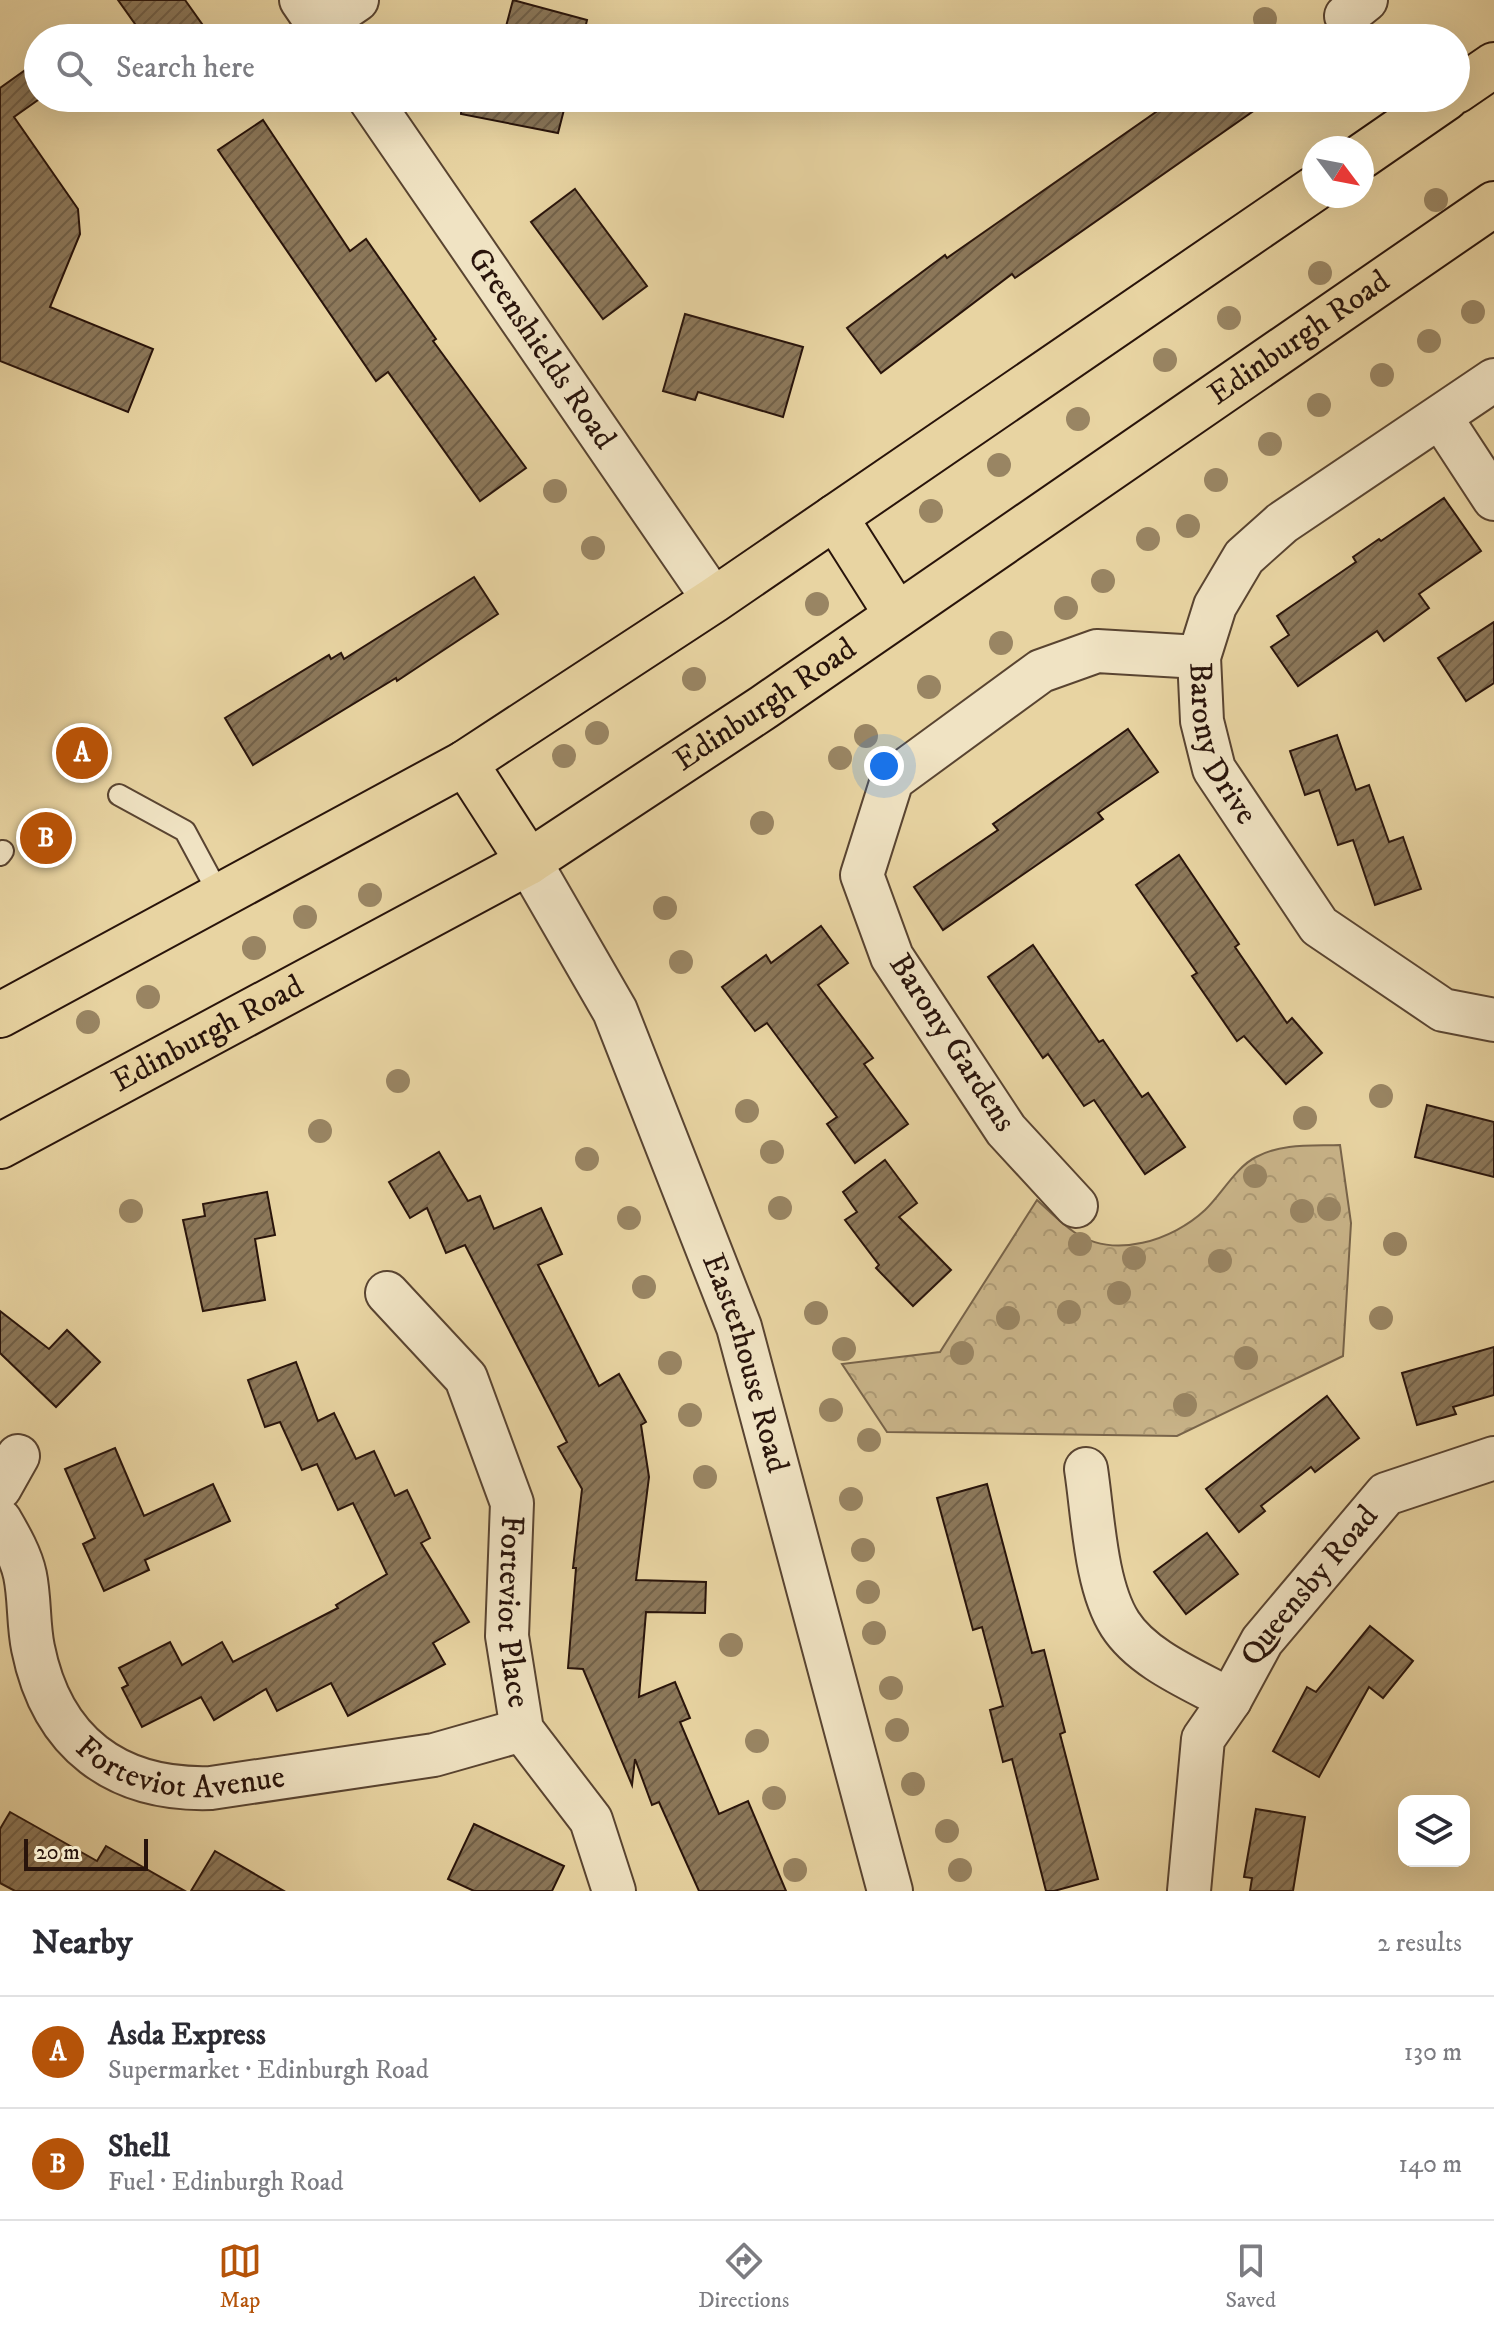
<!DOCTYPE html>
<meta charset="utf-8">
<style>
body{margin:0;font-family:"IM FELL DW Pica",serif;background:#f2f2f3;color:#2b2b33}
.controls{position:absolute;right:24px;bottom:24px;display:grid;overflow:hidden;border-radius:16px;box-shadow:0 8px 32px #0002}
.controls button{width:72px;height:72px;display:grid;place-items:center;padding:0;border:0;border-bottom:2px solid #e1e1e2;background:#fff;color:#2b2b33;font:40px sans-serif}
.compass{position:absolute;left:1302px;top:136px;width:72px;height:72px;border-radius:50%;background:#fff;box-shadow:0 8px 32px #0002;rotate:122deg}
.scale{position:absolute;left:24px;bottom:20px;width:124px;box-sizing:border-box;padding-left:8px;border:4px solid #29140b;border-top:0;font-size:22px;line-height:28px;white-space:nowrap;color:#29140b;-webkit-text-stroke:6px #f0e3c3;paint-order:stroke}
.you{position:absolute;left:884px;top:766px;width:28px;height:28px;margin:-20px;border:6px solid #fff;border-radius:50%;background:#1a73e8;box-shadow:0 0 0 12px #1a73e833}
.badge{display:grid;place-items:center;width:52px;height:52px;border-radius:50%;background:#b45309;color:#fff;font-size:26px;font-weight:700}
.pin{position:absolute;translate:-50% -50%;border:4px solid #fff;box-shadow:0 2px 8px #0006}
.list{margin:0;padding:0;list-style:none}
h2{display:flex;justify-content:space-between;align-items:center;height:104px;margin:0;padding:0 32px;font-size:34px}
h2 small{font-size:26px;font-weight:400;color:#7c7c81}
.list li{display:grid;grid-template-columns:52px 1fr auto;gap:24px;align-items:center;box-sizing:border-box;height:112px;padding:0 32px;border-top:2px solid #e1e1e2}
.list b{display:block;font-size:30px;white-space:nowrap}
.list p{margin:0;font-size:26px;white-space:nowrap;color:#7c7c81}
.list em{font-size:26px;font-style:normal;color:#7c7c81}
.icon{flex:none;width:44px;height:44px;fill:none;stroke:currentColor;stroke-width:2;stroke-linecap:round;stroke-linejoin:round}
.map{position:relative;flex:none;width:1494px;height:1891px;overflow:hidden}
.search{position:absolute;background:#fff;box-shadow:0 8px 32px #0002;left:24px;right:24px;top:24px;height:88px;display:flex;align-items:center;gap:20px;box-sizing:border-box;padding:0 28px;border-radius:44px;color:#7c7c81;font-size:30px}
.sheet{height:328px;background:#fff}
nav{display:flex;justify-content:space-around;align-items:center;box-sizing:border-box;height:112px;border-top:2px solid #e1e1e2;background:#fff;font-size:22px;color:#7c7c81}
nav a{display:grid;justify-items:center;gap:4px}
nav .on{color:#b45309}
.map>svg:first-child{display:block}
.forest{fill:url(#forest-crowns);stroke:#78644a;stroke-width:2}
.building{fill:url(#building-hatch);stroke:#29140b;stroke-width:2}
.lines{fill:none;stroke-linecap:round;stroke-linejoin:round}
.service-casing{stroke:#594431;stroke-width:24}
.minor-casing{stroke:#594431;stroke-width:46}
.tertiary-casing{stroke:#594431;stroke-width:48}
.primary-casing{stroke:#29140b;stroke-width:48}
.service{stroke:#f0e3c3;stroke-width:20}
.minor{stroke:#f0e3c3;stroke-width:42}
.tertiary{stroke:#f0e3c3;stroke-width:44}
.primary{stroke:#e8d4a2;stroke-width:44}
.tree{fill:#998563}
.labels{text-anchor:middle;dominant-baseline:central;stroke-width:6;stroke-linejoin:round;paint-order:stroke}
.street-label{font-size:32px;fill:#29140b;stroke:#f0e3c3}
</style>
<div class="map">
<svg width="1494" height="1891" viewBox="0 0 1494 1891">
<defs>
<pattern id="forest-crowns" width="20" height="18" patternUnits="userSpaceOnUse" patternTransform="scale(2)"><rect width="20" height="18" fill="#c8b388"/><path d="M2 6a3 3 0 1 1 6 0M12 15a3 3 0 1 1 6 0" fill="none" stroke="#ac9974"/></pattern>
<pattern id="building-hatch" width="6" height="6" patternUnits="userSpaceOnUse" patternTransform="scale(2)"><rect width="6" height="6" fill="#8c785a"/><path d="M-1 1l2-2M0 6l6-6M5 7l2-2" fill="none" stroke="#726149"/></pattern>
</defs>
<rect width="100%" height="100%" fill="#e8d4a2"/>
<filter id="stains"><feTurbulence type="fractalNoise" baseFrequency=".0025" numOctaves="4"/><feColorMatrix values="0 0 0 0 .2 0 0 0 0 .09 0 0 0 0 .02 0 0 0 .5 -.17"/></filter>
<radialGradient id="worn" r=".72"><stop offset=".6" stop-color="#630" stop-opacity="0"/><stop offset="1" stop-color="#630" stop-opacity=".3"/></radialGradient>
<path class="forest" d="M 1340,1145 L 1351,1223 L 1343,1356 L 1177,1436 L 887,1432 L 842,1364 L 940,1352 L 1037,1200 C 1049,1211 1061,1223 1074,1232 C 1114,1260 1173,1240 1205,1210 C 1221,1195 1236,1167 1256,1157 C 1282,1143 1312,1146 1340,1145 Z"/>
<g class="building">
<path d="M 118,0 L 185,0 L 212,38 L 145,38 Z"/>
<path d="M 513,0 L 587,20 L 583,38 L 519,38 L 504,34 Z"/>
<path d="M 38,61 L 38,100 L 14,117 L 78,209 L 80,234 L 50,307 L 153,349 L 128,412 L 0,361 L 0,88 Z"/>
<path d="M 462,98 L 567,98 L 558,133 L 461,114 Z"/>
<path d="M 1176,98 L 1272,98 L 1015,278 L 1012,274 L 881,373 L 847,328 L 945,255 L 947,258 Z"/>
<path d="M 263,120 L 350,251 L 366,239 L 436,339 L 433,341 L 526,468 L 480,501 L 388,372 L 376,381 L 218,150 Z"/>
<path d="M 575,189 L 647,286 L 603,319 L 531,222 Z"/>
<path d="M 685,314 L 803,347 L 783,417 L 698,392 L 695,400 L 663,391 Z"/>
<path d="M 1444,498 L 1481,551 L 1419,594 L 1429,608 L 1384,641 L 1377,631 L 1298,686 L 1271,647 L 1289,635 L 1277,616 L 1356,562 L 1353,557 L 1379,539 L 1381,541 Z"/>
<path d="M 474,577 L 498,614 L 397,681 L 396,678 L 253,765 L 225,718 L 329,655 L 331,659 L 341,653 L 344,659 Z"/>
<path d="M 1494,622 L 1494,683 L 1466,701 L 1438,658 Z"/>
<path d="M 1128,729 L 1158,772 L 1098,813 L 1103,819 L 943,930 L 914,887 L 998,830 L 993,824 Z"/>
<path d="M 1337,735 L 1356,790 L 1369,785 L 1389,842 L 1403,837 L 1421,889 L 1375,905 L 1353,840 L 1338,845 L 1319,790 L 1305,795 L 1290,751 Z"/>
<path d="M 1179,855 L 1239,944 L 1235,947 L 1287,1023 L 1292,1018 L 1322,1053 L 1286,1084 L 1244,1036 L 1237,1041 L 1192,976 L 1197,973 L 1136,885 Z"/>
<path d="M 821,926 L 848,963 L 818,985 L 873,1058 L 864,1064 L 908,1124 L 855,1163 L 827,1124 L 837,1117 L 767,1023 L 755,1031 L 722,987 L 766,955 L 771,963 Z"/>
<path d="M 1033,945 L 1099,1042 L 1103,1040 L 1142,1097 L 1148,1093 L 1185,1147 L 1145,1174 L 1094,1100 L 1084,1106 L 1048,1054 L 1043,1058 L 988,977 Z"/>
<path d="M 1427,1105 L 1494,1122 L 1494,1177 L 1415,1157 Z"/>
<path d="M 439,1152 L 468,1201 L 480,1196 L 494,1229 L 541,1208 L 562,1254 L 538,1265 L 599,1386 L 619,1374 L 646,1422 L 641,1425 L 649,1477 L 636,1580 L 706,1582 L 705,1613 L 646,1612 L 639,1697 L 675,1682 L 690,1718 L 680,1722 L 719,1814 L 748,1801 L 786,1891 L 699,1891 L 659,1802 L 652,1805 L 635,1759 L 632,1785 L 583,1669 L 568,1668 L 576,1568 L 573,1568 L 582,1489 L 558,1447 L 567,1442 L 465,1245 L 446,1253 L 427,1208 L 410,1218 L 389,1182 Z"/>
<path d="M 885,1160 L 917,1203 L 899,1217 L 951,1270 L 913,1306 L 876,1268 L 879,1265 L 845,1220 L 857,1212 L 843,1192 Z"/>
<path d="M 267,1192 L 275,1235 L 255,1239 L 265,1300 L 203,1311 L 183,1220 L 205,1216 L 203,1204 Z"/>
<path d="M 0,1311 L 49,1349 L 67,1330 L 100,1362 L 56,1407 L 0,1353 Z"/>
<path d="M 1494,1347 L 1494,1395 L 1453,1407 L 1456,1414 L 1417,1425 L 1402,1373 Z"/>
<path d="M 296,1362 L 318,1421 L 334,1413 L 356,1459 L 374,1451 L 395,1496 L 407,1490 L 430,1538 L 421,1543 L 469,1622 L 433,1643 L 445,1664 L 348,1716 L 331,1683 L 277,1711 L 266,1689 L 214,1720 L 201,1697 L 142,1727 L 122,1688 L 128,1685 L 119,1668 L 170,1642 L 182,1665 L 222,1642 L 233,1662 L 338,1608 L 336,1605 L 387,1574 L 353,1503 L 338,1510 L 317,1464 L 302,1470 L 280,1422 L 265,1427 L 248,1380 Z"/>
<path d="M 1327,1396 L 1359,1438 L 1315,1472 L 1311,1467 L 1261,1506 L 1265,1511 L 1239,1532 L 1206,1489 Z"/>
<path d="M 115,1448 L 144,1516 L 213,1484 L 230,1521 L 145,1560 L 149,1570 L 104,1591 L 83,1544 L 95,1538 L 65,1469 Z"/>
<path d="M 987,1484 L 1032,1653 L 1044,1650 L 1065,1732 L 1060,1734 L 1098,1879 L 1054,1891 L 1046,1891 L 1012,1759 L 1003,1762 L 990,1710 L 1003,1706 L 982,1627 L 973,1630 L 937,1498 Z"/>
<path d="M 1207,1533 L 1238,1574 L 1186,1614 L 1154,1572 Z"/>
<path d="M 1370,1626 L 1413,1661 L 1383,1698 L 1369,1687 L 1319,1777 L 1273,1751 L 1307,1687 L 1316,1692 Z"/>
<path d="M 1256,1809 L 1305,1817 L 1293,1891 L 1250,1891 L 1252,1878 L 1244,1877 Z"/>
<path d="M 10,1812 L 97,1861 L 106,1846 L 185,1891 L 15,1891 L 0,1883 L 0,1829 Z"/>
<path d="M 474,1824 L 564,1866 L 552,1891 L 474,1891 L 448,1879 Z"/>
<path d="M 215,1851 L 284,1891 L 191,1891 Z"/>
</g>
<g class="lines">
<g class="service-casing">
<g id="service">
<path d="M 119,795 L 185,831 L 220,896"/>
<path d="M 0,855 L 3,851"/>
</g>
</g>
<g class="minor-casing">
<g id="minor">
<path d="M 301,0 L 327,38"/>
<path d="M 1346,16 L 1366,0"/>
<path d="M 319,26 L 357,0"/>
<path id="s1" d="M 369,98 L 714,600"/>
<path id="s2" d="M 1494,380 L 1282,523 L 1244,557 L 1215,606 L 1199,657 L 1202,721 L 1214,769 L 1319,926 L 1443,1010 L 1494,1020"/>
<path d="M 1441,418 L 1494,499"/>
<path d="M 1076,1206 L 1006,1130 L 892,957 L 862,875 L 892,780 L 1041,671 L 1097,651 L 1199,657"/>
<path id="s3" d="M 387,1293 L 466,1378 L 512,1503 L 507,1636 L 522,1730 L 591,1820 L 614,1891"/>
<path d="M 1086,1469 C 1093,1514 1095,1585 1120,1624 C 1143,1660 1194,1680 1230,1700"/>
<path d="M 0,1488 L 18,1456"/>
<path id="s4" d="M 0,1520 C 10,1537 21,1556 25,1575 C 30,1599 28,1624 33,1648 C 52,1743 116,1791 211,1788 L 434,1755 L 522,1730"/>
<path id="s5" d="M 1189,1891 L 1203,1739 L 1230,1700 L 1262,1641 L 1386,1494 L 1494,1458"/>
</g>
</g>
<g class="tertiary-casing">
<g id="tertiary">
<path id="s6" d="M 529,862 L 615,1011 L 739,1327 L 890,1891"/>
</g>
</g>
<g class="primary-casing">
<g id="primary">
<path d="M 1456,91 L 1494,65"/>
<path d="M 1362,156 L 1446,98"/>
<path d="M 835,517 L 897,615"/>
<path d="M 465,763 L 529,862"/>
<path d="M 0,1015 L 465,763 L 714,600 L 1314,189"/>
<path id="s7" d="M 0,1146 L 529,862 L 764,707 L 1494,204"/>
</g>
</g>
<use href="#service" class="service"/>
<use href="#minor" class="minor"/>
<use href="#tertiary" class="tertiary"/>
<use href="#primary" class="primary"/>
</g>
<g class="tree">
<circle cx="1265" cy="19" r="12"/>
<circle cx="1436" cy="200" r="12"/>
<circle cx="1320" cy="273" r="12"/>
<circle cx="1473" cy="312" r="12"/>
<circle cx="1229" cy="318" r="12"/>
<circle cx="1429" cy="341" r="12"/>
<circle cx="1165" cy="360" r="12"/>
<circle cx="1382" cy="375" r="12"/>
<circle cx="1319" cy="405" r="12"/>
<circle cx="1078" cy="419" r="12"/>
<circle cx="1270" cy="444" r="12"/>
<circle cx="999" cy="465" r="12"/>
<circle cx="1216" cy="480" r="12"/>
<circle cx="555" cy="491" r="12"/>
<circle cx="931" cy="511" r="12"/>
<circle cx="1188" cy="526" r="12"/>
<circle cx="1148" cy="539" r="12"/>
<circle cx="593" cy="548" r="12"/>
<circle cx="1103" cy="581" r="12"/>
<circle cx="817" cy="604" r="12"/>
<circle cx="1066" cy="608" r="12"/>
<circle cx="1001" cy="643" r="12"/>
<circle cx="694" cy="679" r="12"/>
<circle cx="929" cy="687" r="12"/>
<circle cx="597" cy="733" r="12"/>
<circle cx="866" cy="736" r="12"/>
<circle cx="564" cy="756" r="12"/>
<circle cx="840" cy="758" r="12"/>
<circle cx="762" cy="823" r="12"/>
<circle cx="370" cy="895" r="12"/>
<circle cx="665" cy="908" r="12"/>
<circle cx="305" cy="917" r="12"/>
<circle cx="254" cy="948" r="12"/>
<circle cx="681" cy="962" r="12"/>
<circle cx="148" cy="997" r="12"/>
<circle cx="88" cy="1022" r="12"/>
<circle cx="398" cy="1081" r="12"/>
<circle cx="1381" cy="1096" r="12"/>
<circle cx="747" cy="1111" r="12"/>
<circle cx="1305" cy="1118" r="12"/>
<circle cx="320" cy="1131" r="12"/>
<circle cx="772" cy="1152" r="12"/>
<circle cx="587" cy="1159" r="12"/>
<circle cx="1255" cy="1176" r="12"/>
<circle cx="780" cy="1208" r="12"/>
<circle cx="1329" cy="1209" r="12"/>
<circle cx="131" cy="1211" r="12"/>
<circle cx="1302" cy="1211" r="12"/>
<circle cx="629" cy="1218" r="12"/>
<circle cx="1080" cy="1244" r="12"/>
<circle cx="1395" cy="1244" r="12"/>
<circle cx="1134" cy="1258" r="12"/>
<circle cx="1220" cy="1261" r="12"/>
<circle cx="644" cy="1287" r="12"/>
<circle cx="1119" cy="1293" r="12"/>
<circle cx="1069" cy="1312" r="12"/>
<circle cx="816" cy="1313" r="12"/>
<circle cx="1008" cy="1318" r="12"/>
<circle cx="1381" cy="1318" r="12"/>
<circle cx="844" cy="1349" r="12"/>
<circle cx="962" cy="1353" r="12"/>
<circle cx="1246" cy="1358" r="12"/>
<circle cx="670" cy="1363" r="12"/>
<circle cx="1185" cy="1405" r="12"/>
<circle cx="831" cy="1410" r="12"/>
<circle cx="690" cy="1415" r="12"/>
<circle cx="869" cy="1440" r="12"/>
<circle cx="705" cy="1477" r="12"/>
<circle cx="851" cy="1499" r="12"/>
<circle cx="863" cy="1550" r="12"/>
<circle cx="868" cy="1592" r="12"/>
<circle cx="874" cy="1633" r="12"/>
<circle cx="731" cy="1645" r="12"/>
<circle cx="891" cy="1688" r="12"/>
<circle cx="897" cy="1730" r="12"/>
<circle cx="757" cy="1741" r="12"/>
<circle cx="913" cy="1784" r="12"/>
<circle cx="774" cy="1798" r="12"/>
<circle cx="947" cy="1831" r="12"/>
<circle cx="795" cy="1870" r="12"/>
<circle cx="960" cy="1870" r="12"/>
</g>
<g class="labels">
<g class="street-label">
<text stroke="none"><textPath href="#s7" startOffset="1532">Edinburgh Road</textPath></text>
<text stroke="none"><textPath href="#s1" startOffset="304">Greenshields Road</textPath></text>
<text stroke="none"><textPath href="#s7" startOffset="884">Edinburgh Road</textPath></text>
<text stroke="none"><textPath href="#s2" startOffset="508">Barony Drive</textPath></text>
<text stroke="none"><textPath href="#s7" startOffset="236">Edinburgh Road</textPath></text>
<text transform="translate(952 1043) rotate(57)">Barony Gardens</text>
<text stroke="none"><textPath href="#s6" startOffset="548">Easterhouse Road</textPath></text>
<text stroke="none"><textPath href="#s5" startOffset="340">Queensby Road</textPath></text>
<text stroke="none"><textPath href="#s3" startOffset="358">Forteviot Place</textPath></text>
<text stroke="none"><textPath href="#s4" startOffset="350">Forteviot Avenue</textPath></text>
</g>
</g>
<rect width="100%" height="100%" filter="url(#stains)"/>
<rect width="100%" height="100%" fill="url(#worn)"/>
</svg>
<div class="controls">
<button><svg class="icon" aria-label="layers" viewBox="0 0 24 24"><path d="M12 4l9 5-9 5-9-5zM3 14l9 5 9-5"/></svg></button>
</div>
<svg class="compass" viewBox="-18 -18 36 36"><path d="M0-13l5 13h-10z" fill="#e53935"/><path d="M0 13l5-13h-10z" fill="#7c7c81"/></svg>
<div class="scale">20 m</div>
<div class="you"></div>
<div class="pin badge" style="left:82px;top:753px">A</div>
<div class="pin badge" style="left:46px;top:838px">B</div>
<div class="search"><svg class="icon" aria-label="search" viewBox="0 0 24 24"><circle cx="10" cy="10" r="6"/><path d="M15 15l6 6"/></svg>Search here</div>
</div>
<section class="sheet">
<h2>Nearby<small>2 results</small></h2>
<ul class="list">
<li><span class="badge">A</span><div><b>Asda Express</b><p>Supermarket · Edinburgh Road</p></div><em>130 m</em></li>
<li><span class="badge">B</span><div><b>Shell</b><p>Fuel · Edinburgh Road</p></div><em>140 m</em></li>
</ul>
</section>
<nav>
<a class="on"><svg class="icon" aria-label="map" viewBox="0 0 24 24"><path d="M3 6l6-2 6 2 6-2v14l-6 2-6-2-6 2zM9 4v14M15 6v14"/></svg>Map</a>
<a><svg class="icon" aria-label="directions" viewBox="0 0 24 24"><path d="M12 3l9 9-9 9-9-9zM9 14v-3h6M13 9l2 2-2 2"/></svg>Directions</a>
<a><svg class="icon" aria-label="saved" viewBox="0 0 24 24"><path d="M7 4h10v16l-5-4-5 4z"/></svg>Saved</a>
</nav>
